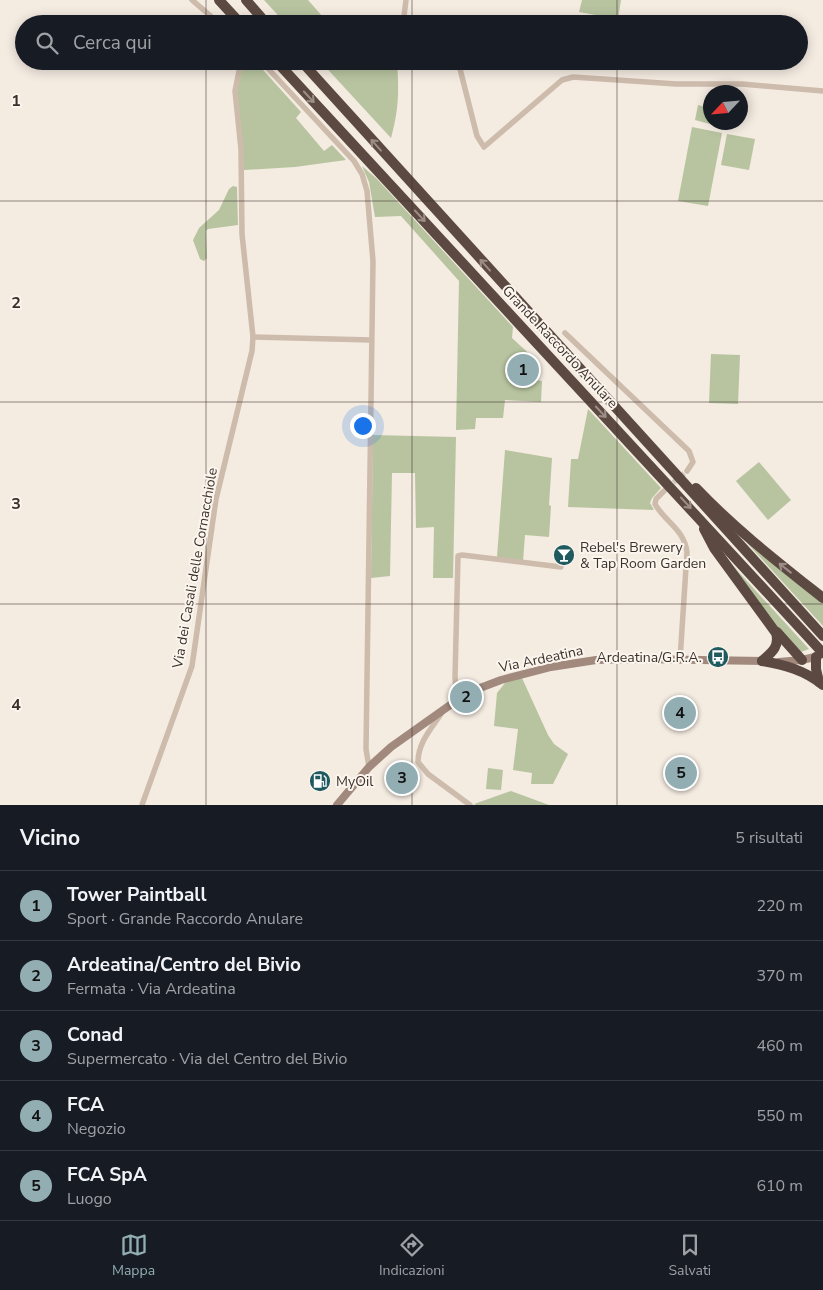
<!DOCTYPE html>
<html lang="it">
<meta charset="utf-8">
<style>
body{margin:0;font-family:"Nunito Sans",sans-serif;background:#20242c;color:#f1f3f6}
.compass{position:absolute;left:703px;top:85px;width:45px;height:45px;border-radius:50%;background:#171b24;box-shadow:0 2px 12px #0003;rotate:244deg}
.you{position:absolute;left:362px;top:425px;width:18px;height:18px;margin:-12px;border:4px solid #fff;border-radius:50%;background:#1a73e8;box-shadow:0 0 0 8px #1a73e833}
.badge{display:grid;place-items:center;width:32px;height:32px;border-radius:50%;background:#92aeb2;color:#111;font-size:16px;font-weight:700}
.pin{position:absolute;translate:-50% -50%;border:2px solid #fff;box-shadow:0 1px 5px #0006}
.list{margin:0;padding:0;list-style:none}
h2{display:flex;justify-content:space-between;align-items:center;height:65px;margin:0;padding:0 20px;font-size:21px}
h2 small{font-size:16px;font-weight:400;color:#9ea1a6}
.list li{display:grid;grid-template-columns:32px 1fr auto;gap:15px;align-items:center;box-sizing:border-box;height:70px;padding:0 20px;border-top:1px solid #363941}
.list b{display:block;font-size:19px;white-space:nowrap}
.list p{margin:0;font-size:16px;white-space:nowrap;color:#9ea1a6}
.list em{font-size:16px;font-style:normal;color:#9ea1a6}
.icon{flex:none;width:28px;height:28px;fill:none;stroke:currentColor;stroke-width:2;stroke-linecap:round;stroke-linejoin:round}
.map{position:relative;flex:none;width:823px;height:805px;overflow:hidden}
.search{position:absolute;background:#171b24;box-shadow:0 2px 12px #0003;left:15px;right:15px;top:15px;height:55px;display:flex;align-items:center;gap:12px;box-sizing:border-box;padding:0 18px;border-radius:28px;color:#9ea1a6;font-size:19px}
.sheet{height:415px;background:#171b24}
nav{display:flex;justify-content:space-around;align-items:center;box-sizing:border-box;height:70px;border-top:1px solid #363941;background:#171b24;font-size:14px;color:#9ea1a6}
nav a{display:grid;justify-items:center;gap:2px}
nav .on{color:#92aeb2}
.map>svg:first-child{display:block}
.green{fill:#b8c4a0}
.lines{fill:none;stroke-linecap:round;stroke-linejoin:round}
.minor-tunnel{stroke:#cfc6bd;stroke-width:5.5;stroke-dasharray:5.5 3;stroke-linecap:butt}
.minor{stroke:#cdbbac;stroke-width:5.5}
.secondary{stroke:#a18a7d;stroke-width:8}
.motorway{stroke:#5c4a42;stroke-width:10}
.oneway{stroke:#9c8e87}
.grid{fill:none;stroke:#3b302b;stroke-width:1;stroke-opacity:0.55}
.labels{text-anchor:middle;dominant-baseline:central;stroke-width:4;stroke-linejoin:round;paint-order:stroke}
.street-label{font-size:14px;fill:#3b302b;stroke:#fbf5ee}
.poi-label{font-size:14px;fill:#3b302b;stroke:#fbf5ee;text-anchor:start}
.grid-label{font-size:16px;text-anchor:middle;font-weight:bold;fill:#3b302b;stroke:#fbf5ee;stroke-width:4;stroke-linejoin:round;paint-order:stroke}
</style>
<div class="map">
<svg width="823" height="805" viewBox="0 0 823 805">
<rect width="100%" height="100%" fill="#f4ebe1"/>
<g class="green">
<path d="M 264,0 L 308,0 L 329,24 L 286,24 Z"/>
<path d="M 582,0 L 621,0 L 618,19 L 579,12 Z"/>
<path d="M 244,61 L 255,61 L 301,112 L 296,118 L 324,151 L 332,145 L 346,160 L 295,167 L 244,170 L 237,89 Z"/>
<path d="M 320,61 L 397,61 C 399,91 399,108 391,138 Z"/>
<path d="M 698,105 L 710,108 L 710,122 L 722,123 L 721,127 L 695,120 Z"/>
<path d="M 692,127 L 722,133 L 708,206 L 678,201 Z"/>
<path d="M 727,134 L 755,139 L 749,170 L 721,165 Z"/>
<path d="M 362,166 L 377,179 L 513,327 L 512,338 L 537,361 L 536,380 L 542,381 L 541,402 L 505,400 L 503,418 L 476,418 L 475,429 L 456,430 L 459,281 L 401,216 L 375,217 L 369,182 Z"/>
<path d="M 233,186 L 237,187 L 238,225 L 208,229 L 206,231 L 207,258 L 204,261 L 200,259 L 193,240 L 199,228 L 219,210 L 229,189 Z"/>
<path d="M 711,354 L 740,355 L 738,404 L 709,403 Z"/>
<path d="M 588,409 L 661,488 L 652,498 L 650,503 L 654,510 L 568,507 L 571,459 L 578,459 Z"/>
<path d="M 373,435 L 456,437 L 453,578 L 433,578 L 434,527 L 416,528 L 415,473 L 392,473 L 390,576 L 371,578 Z"/>
<path d="M 505,450 L 552,458 L 549,505 L 551,506 L 549,537 L 525,535 L 523,561 L 497,557 Z"/>
<path d="M 759,462 L 791,500 L 768,520 L 736,481 Z"/>
<path d="M 748,542 L 823,602 L 823,626 L 747,543 Z"/>
<path d="M 725,557 L 809,649 L 801,652 L 793,648 Z"/>
<path d="M 522,678 L 548,735 L 554,744 L 568,754 L 553,784 L 531,784 L 532,773 L 513,770 L 518,729 L 494,726 L 497,693 L 505,683 Z"/>
<path d="M 488,768 L 503,770 L 501,790 L 486,789 Z"/>
<path d="M 511,791 L 549,805 L 476,805 L 474,804 Z"/>
</g>
<g class="lines">
<path class="minor-tunnel" d="M 667,488 L 687,471"/>
<g class="minor">
<path d="M 192,0 L 220,24"/>
<path d="M 403,24 L 406,0"/>
<path d="M 261,61 L 354,161 L 362,174 L 367,191 L 373,261 L 366,749 L 369,767"/>
<path d="M 403,61 L 408,65 L 428,61"/>
<path d="M 458,61 L 477,136 L 484,147 L 562,80 L 573,77 L 676,84 L 742,84 L 823,91"/>
<path d="M 565,333 L 689,451 L 693,462 L 687,471"/>
<path d="M 253,337 L 371,340"/>
<path d="M 664,491 L 656,499 L 655,504 C 665,522 684,529 687,552 L 680,660"/>
<path d="M 460,698 L 456,689 L 455,678 L 458,556 L 462,555 L 561,567"/>
<path d="M 441,714 C 431,729 418,743 418,762 L 428,774 L 470,805"/>
<path d="M 142,805 L 192,666 L 216,499 L 252,351 L 253,337 L 242,234 L 241,149 L 235,91 L 241,61"/>
</g>
<g class="secondary">
<path d="M 779,662 L 802,660 L 819,656"/>
<path d="M 337,805 L 369,767 L 391,747 L 453,703 L 480,688 L 501,680 L 551,667 L 596,660 L 639,659 L 767,661"/>
</g>
<g class="motorway">
<path d="M 219,0 L 241,24"/>
<path d="M 246,0 L 267,24"/>
<path d="M 276,61 L 823,653"/>
<path d="M 301,61 L 823,636"/>
<path d="M 696,488 C 735,529 779,563 823,598"/>
<path d="M 704,529 L 714,548 L 776,633 C 780,647 771,653 762,661"/>
<path d="M 777,632 L 802,660"/>
<path d="M 816,657 L 816,669 L 819,682"/>
<path d="M 762,661 C 785,665 804,670 823,685"/>
</g>
</g>
<defs><path id="oneway-shaft" d="M-6 0H5M1.5-3L5.5 0L1.5 3" fill="none" stroke-width="1.6" stroke-linecap="round" stroke-linejoin="round" transform="scale(1.25)"/></defs>
<g class="oneway">
<use href="#oneway-shaft" transform="translate(309 97) rotate(47)"/>
<use href="#oneway-shaft" transform="translate(376 145) rotate(-132)"/>
<use href="#oneway-shaft" transform="translate(420 216) rotate(47)"/>
<use href="#oneway-shaft" transform="translate(485 265) rotate(-132)"/>
<use href="#oneway-shaft" transform="translate(601 412) rotate(47)"/>
<use href="#oneway-shaft" transform="translate(686 503) rotate(47)"/>
<use href="#oneway-shaft" transform="translate(785 568) rotate(-142)"/>
</g>
<path class="grid" d="M 206,0 L 206,24M 412,0 L 412,24M 617,0 L 617,24M 206,61 L 206,805M 412,61 L 412,805M 617,61 L 617,805M 0,201 L 823,201M 0,402 L 823,402M 0,604 L 823,604"/>
<defs>
<g id="bar-disc" transform="scale(1.125)"><circle r="9.5" fill="#1f5a5e" stroke="#fbf5ee"/><path d="M-6-5H6L.8 .8V4.5H3.5V6h-7V4.5H-.8V.8Z" fill="#fff"/></g>
<g id="bus-disc" transform="scale(1.125)"><circle r="9.5" fill="#1f5a5e" stroke="#fbf5ee"/><path d="M-5-6H5V4H4V6H2V4H-2V6H-4V4H-5ZM-3.5-4V0h7V-4ZM-3.5 1.2v1.5H-2V1.2ZM2 1.2v1.5H3.5V1.2Z" fill="#fff"/></g>
<g id="fuel-disc" transform="scale(1.125)"><circle r="9.5" fill="#1f5a5e" stroke="#fbf5ee"/><path d="M-5.5-6h7V0h2V4h1.3V-2.5L3-4.5l.8-.8L6-3V5H2.5V1h-1V6h-7ZM-4.2-4.7v3.2H.2V-4.7Z" fill="#fff"/></g>
</defs>
<g fill-rule="evenodd">
<use href="#bar-disc" x="564" y="555"/>
<use href="#bus-disc" x="718" y="657"/>
<use href="#fuel-disc" x="320" y="781"/>
</g>
<g class="labels">
<g class="street-label">
<text transform="translate(560 347) rotate(47)">Grande Raccordo Anulare</text>
<text transform="translate(195 568) rotate(-80)">Via dei Casali delle Cornacchiole</text>
<text transform="translate(541 659) rotate(-12)">Via Ardeatina</text>
</g>
<g class="poi-label">
<text x="580" y="547">Rebel's Brewery<tspan x="580" dy="16">&amp; Tap Room Garden</tspan></text>
<text x="702" y="657" text-anchor="end">Ardeatina/G.R.A.</text>
<text x="336" y="781">MyOil</text>
</g>
</g>
<g class="grid-label">
<text x="16" y="106">1</text>
<text x="16" y="308">2</text>
<text x="16" y="509">3</text>
<text x="16" y="710">4</text>
</g>
</svg>
<svg class="compass" viewBox="-18 -18 36 36"><path d="M0-13l5 13h-10z" fill="#e53935"/><path d="M0 13l5-13h-10z" fill="#9ea1a6"/></svg>
<div class="you"></div>
<div class="pin badge" style="left:523px;top:370px">1</div>
<div class="pin badge" style="left:466px;top:697px">2</div>
<div class="pin badge" style="left:402px;top:778px">3</div>
<div class="pin badge" style="left:680px;top:713px">4</div>
<div class="pin badge" style="left:681px;top:773px">5</div>
<div class="search"><svg class="icon" aria-label="search" viewBox="0 0 24 24"><circle cx="10" cy="10" r="6"/><path d="M15 15l6 6"/></svg>Cerca qui</div>
</div>
<section class="sheet">
<h2>Vicino<small>5 risultati</small></h2>
<ul class="list">
<li><span class="badge">1</span><div><b>Tower Paintball</b><p>Sport · Grande Raccordo Anulare</p></div><em>220 m</em></li>
<li><span class="badge">2</span><div><b>Ardeatina/Centro del Bivio</b><p>Fermata · Via Ardeatina</p></div><em>370 m</em></li>
<li><span class="badge">3</span><div><b>Conad</b><p>Supermercato · Via del Centro del Bivio</p></div><em>460 m</em></li>
<li><span class="badge">4</span><div><b>FCA</b><p>Negozio</p></div><em>550 m</em></li>
<li><span class="badge">5</span><div><b>FCA SpA</b><p>Luogo</p></div><em>610 m</em></li>
</ul>
</section>
<nav>
<a class="on"><svg class="icon" aria-label="map" viewBox="0 0 24 24"><path d="M3 6l6-2 6 2 6-2v14l-6 2-6-2-6 2zM9 4v14M15 6v14"/></svg>Mappa</a>
<a><svg class="icon" aria-label="directions" viewBox="0 0 24 24"><path d="M12 3l9 9-9 9-9-9zM9 14v-3h6M13 9l2 2-2 2"/></svg>Indicazioni</a>
<a><svg class="icon" aria-label="saved" viewBox="0 0 24 24"><path d="M7 4h10v16l-5-4-5 4z"/></svg>Salvati</a>
</nav>
